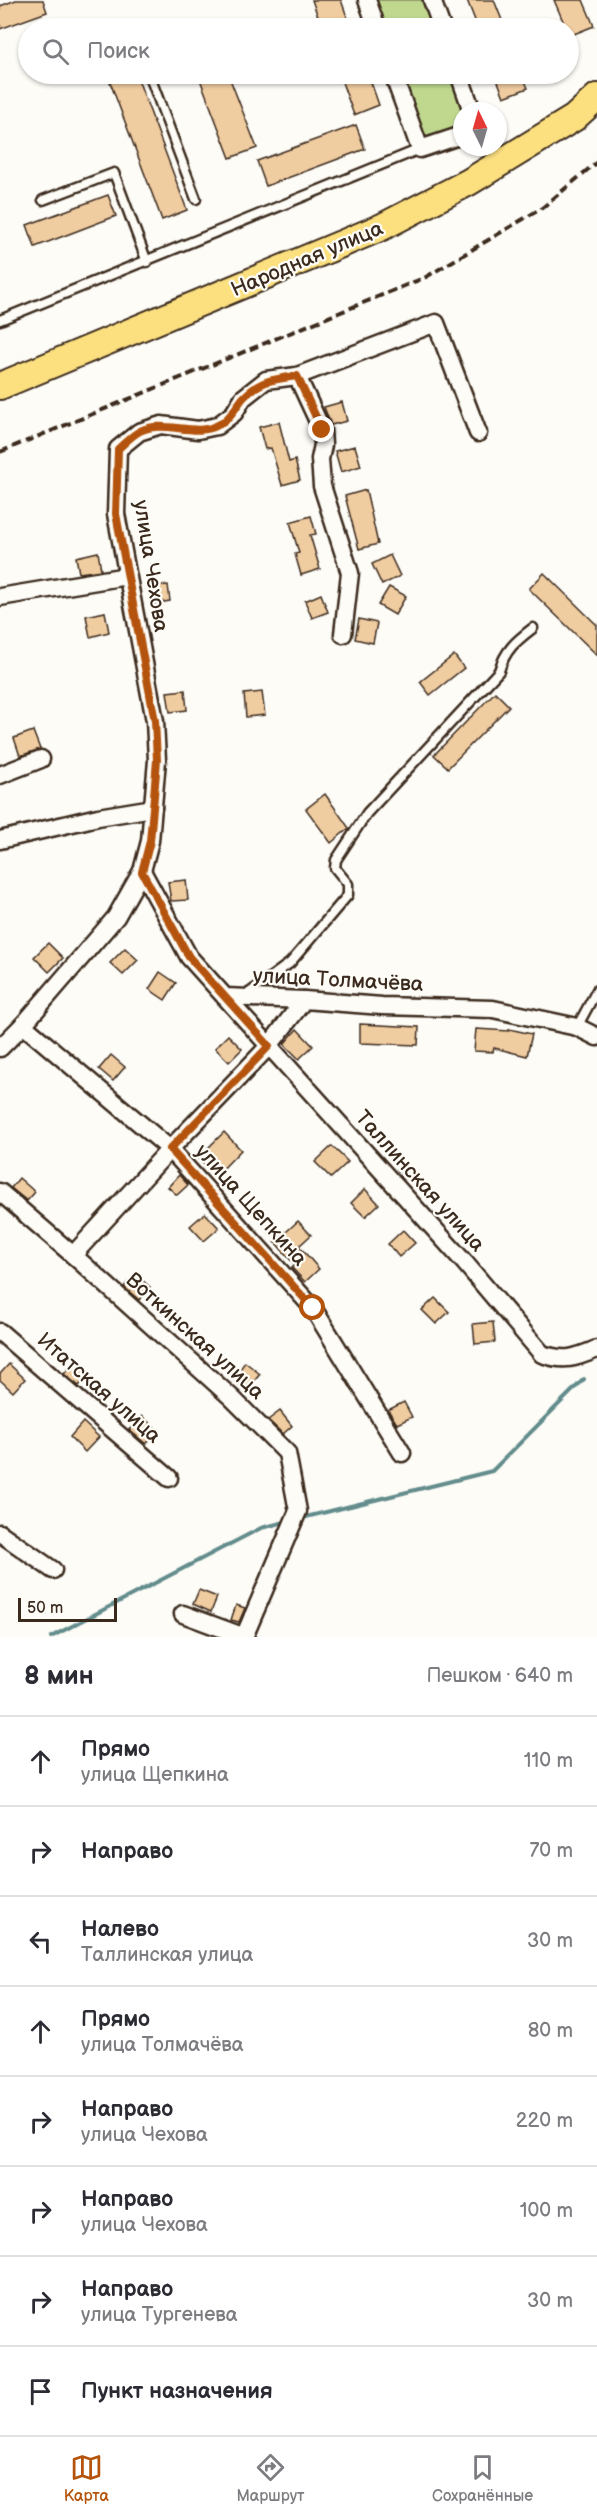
<!DOCTYPE html>
<html lang="ru">
<meta charset="utf-8">
<style>
body{margin:0;font-family:"Balsamiq Sans",sans-serif;background:#f7f7f7;color:#2b2b33}
.compass{position:absolute;left:453px;top:102px;width:54px;height:54px;border-radius:50%;background:#fff;box-shadow:0 2px 4px #0004;rotate:355deg}
.scale{position:absolute;left:18px;bottom:15px;width:99px;box-sizing:border-box;padding-left:6px;border:3px solid #3b2a1e;border-top:0;font-size:16px;line-height:21px;white-space:nowrap;color:#3b2a1e;-webkit-text-stroke:4px #fdfcf7;paint-order:stroke}
.stop{position:absolute;width:18px;height:18px;margin:-14px;border:4px solid #b45309;border-radius:50%;background:#fff}
.stop.end{background:#b45309;border-color:#fff;box-shadow:0 2px 6px #0008}
.list{margin:0;padding:0;list-style:none}
h2{display:flex;justify-content:space-between;align-items:center;height:78px;margin:0;padding:0 24px;font-size:26px}
h2 small{font-size:20px;font-weight:400;color:#7c7c81}
.list li{display:grid;grid-template-columns:39px 1fr auto;gap:18px;align-items:center;box-sizing:border-box;height:90px;padding:0 24px;border-top:2px solid #e1e1e2}
.list b{display:block;font-size:22px;white-space:nowrap}
.list p{margin:0;font-size:20px;white-space:nowrap;color:#7c7c81}
.list em{font-size:20px;font-style:normal;color:#7c7c81}
.icon{flex:none;width:33px;height:33px;fill:none;stroke:currentColor;stroke-width:2;stroke-linecap:round;stroke-linejoin:round}
.map{position:relative;flex:none;width:597px;height:1637px;overflow:hidden}
.search{position:absolute;background:#fff;box-shadow:0 2px 4px #0004;left:18px;right:18px;top:18px;height:66px;display:flex;align-items:center;gap:15px;box-sizing:border-box;padding:0 21px;border-radius:33px;color:#7c7c81;font-size:22px}
.sheet{height:798px;background:#fff}
nav{display:flex;justify-content:space-around;align-items:center;box-sizing:border-box;height:84px;border-top:2px solid #e1e1e2;background:#fff;font-size:16px;color:#7c7c81}
nav a{display:grid;justify-items:center;gap:3px}
nav .on{color:#b45309}
.map>svg:first-child{display:block}
.green{fill:#bfd88e;stroke:#7d8156;stroke-width:1.5}
.lines{fill:none;stroke-linecap:round;stroke-linejoin:round}
.stream{stroke:#638c8c;stroke-width:4}
.building{fill:#f0cca1;stroke:#3b2a1e;stroke-width:1.5}
.lane-casing{stroke:#3b2a1e;stroke-width:13}
.street-casing{stroke:#3b2a1e;stroke-width:21}
.primary-casing{stroke:#3b2a1e;stroke-width:30}
.lane{stroke:#fdfcf7;stroke-width:8}
.street{stroke:#fdfcf7;stroke-width:16}
.primary{stroke:#fce080;stroke-width:26}
.rail{stroke:#3b2a1e;stroke-width:4;stroke-dasharray:9 4.5;stroke-linecap:butt}
.route{stroke:#b45309;stroke-width:8}
.labels{text-anchor:middle;dominant-baseline:central;stroke-width:4.5;stroke-linejoin:round;paint-order:stroke}
.street-label{font-size:21px;fill:#3b2a1e;stroke:#fdfcf7}
</style>
<div class="map">
<svg width="597" height="1637" viewBox="0 0 597 1637">
<rect width="100%" height="100%" fill="#fdfcf7"/>
<filter id="ink" filterUnits="userSpaceOnUse"><feTurbulence type="fractalNoise" baseFrequency=".0167" numOctaves="2"/><feDisplacementMap in="SourceGraphic" scale="12" xChannelSelector="R" yChannelSelector="G"/><feConvolveMatrix kernelMatrix="1 2 1 2 8 2 1 2 1" color-interpolation-filters="sRGB"/></filter>
<g filter="url(#ink)">
<g class="green">
<path d="M 376,0 L 422,0 L 432,28 L 386,28 Z"/>
<path d="M 403,74 L 449,74 L 462,111 L 462,125 L 426,139 Z"/>
</g>
<g class="lines">
<g class="stream">
<path d="M 302,1518 L 492,1471 L 584,1379"/>
<path d="M 51,1637 L 261,1528 L 289,1521"/>
</g>
</g>
<g class="building">
<path d="M 16,0 L 43,0 L 47,12 L 0,29 L 0,6 Z"/>
<path d="M 312,0 L 341,0 L 351,28 L 322,28 Z"/>
<path d="M 467,0 L 494,0 L 505,28 L 478,28 Z"/>
<path d="M 554,0 L 583,0 L 594,26 L 569,36 L 568,28 L 566,28 Z"/>
<path d="M 107,74 L 136,74 L 187,210 L 162,220 Z"/>
<path d="M 198,74 L 228,74 L 257,148 L 230,158 Z"/>
<path d="M 339,74 L 368,74 L 379,105 L 354,115 Z"/>
<path d="M 495,74 L 522,74 L 528,88 L 504,97 Z"/>
<path d="M 356,125 L 365,149 L 266,186 L 257,161 Z"/>
<path d="M 108,195 L 116,216 L 35,247 L 27,225 Z"/>
<path d="M 342,402 L 347,421 L 331,425 L 324,407 Z"/>
<path d="M 279,422 L 289,462 L 295,460 L 300,480 L 282,485 L 271,448 L 265,449 L 259,427 Z"/>
<path d="M 355,446 L 361,466 L 341,472 L 335,451 Z"/>
<path d="M 366,490 L 378,544 L 359,549 L 345,496 Z"/>
<path d="M 311,516 L 316,534 L 310,535 L 320,569 L 301,575 L 295,554 L 299,553 L 290,522 Z"/>
<path d="M 98,552 L 101,570 L 79,573 L 76,557 Z"/>
<path d="M 390,555 L 400,576 L 382,585 L 372,564 Z"/>
<path d="M 544,573 L 597,625 L 597,655 L 529,589 Z"/>
<path d="M 168,585 L 170,601 L 151,604 L 149,587 Z"/>
<path d="M 389,587 L 406,596 L 395,615 L 378,605 Z"/>
<path d="M 321,594 L 328,612 L 312,618 L 305,601 Z"/>
<path d="M 105,612 L 109,632 L 90,637 L 86,616 Z"/>
<path d="M 359,619 L 377,623 L 373,643 L 355,639 Z"/>
<path d="M 454,655 L 464,668 L 430,695 L 420,682 Z"/>
<path d="M 185,690 L 187,710 L 170,712 L 167,692 Z"/>
<path d="M 262,692 L 265,715 L 246,717 L 244,694 Z"/>
<path d="M 495,692 L 509,706 L 448,768 L 434,755 Z"/>
<path d="M 33,731 L 40,749 L 20,756 L 14,738 Z"/>
<path d="M 325,794 L 349,828 L 331,843 L 306,809 Z"/>
<path d="M 186,880 L 188,900 L 171,901 L 168,882 Z"/>
<path d="M 48,943 L 63,958 L 49,972 L 34,957 Z"/>
<path d="M 125,948 L 138,960 L 123,975 L 110,963 Z"/>
<path d="M 160,972 L 176,983 L 165,1000 L 149,989 Z"/>
<path d="M 360,1024 L 419,1027 L 418,1045 L 360,1043 Z"/>
<path d="M 297,1029 L 313,1046 L 299,1059 L 284,1044 Z"/>
<path d="M 476,1029 L 509,1031 L 509,1029 L 532,1034 L 527,1056 L 494,1048 L 493,1052 L 474,1051 Z"/>
<path d="M 228,1035 L 242,1049 L 229,1062 L 215,1048 Z"/>
<path d="M 111,1055 L 125,1067 L 113,1081 L 99,1069 Z"/>
<path d="M 224,1132 L 241,1150 L 217,1175 L 198,1158 Z"/>
<path d="M 332,1146 L 348,1162 L 331,1178 L 315,1162 Z"/>
<path d="M 179,1175 L 188,1185 L 177,1195 L 168,1187 Z"/>
<path d="M 19,1178 L 35,1192 L 27,1201 L 11,1188 Z"/>
<path d="M 365,1189 L 379,1204 L 365,1217 L 351,1203 Z"/>
<path d="M 205,1213 L 219,1228 L 204,1241 L 190,1226 Z"/>
<path d="M 298,1221 L 311,1235 L 299,1246 L 319,1269 L 305,1282 L 292,1268 L 295,1265 L 275,1242 Z"/>
<path d="M 403,1230 L 415,1243 L 399,1257 L 388,1244 Z"/>
<path d="M 135,1274 L 150,1287 L 139,1300 L 124,1287 Z"/>
<path d="M 435,1298 L 449,1312 L 436,1324 L 422,1310 Z"/>
<path d="M 493,1322 L 495,1342 L 475,1344 L 473,1324 Z"/>
<path d="M 76,1360 L 90,1373 L 79,1386 L 64,1374 Z"/>
<path d="M 245,1362 L 260,1374 L 247,1390 L 233,1379 Z"/>
<path d="M 9,1364 L 25,1379 L 13,1392 L 0,1380 L 0,1374 Z"/>
<path d="M 404,1402 L 412,1417 L 397,1424 L 388,1410 Z"/>
<path d="M 280,1411 L 292,1426 L 283,1434 L 268,1420 Z"/>
<path d="M 142,1416 L 158,1431 L 146,1444 L 129,1430 Z"/>
<path d="M 83,1422 L 99,1437 L 85,1452 L 70,1437 Z"/>
<path d="M 199,1590 L 217,1597 L 211,1612 L 193,1604 Z"/>
<path d="M 236,1605 L 245,1608 L 239,1622 L 231,1620 Z"/>
</g>
<g class="lines">
<g class="lane-casing">
<g id="lane">
<path d="M 149,74 L 196,199"/>
<path d="M 43,200 L 114,173 L 147,262"/>
<path d="M 0,320 L 420,149"/>
<path d="M 245,996 L 290,963 L 348,895 L 348,884 L 335,868 L 336,860 L 367,813 L 499,671 C 505,650 516,641 533,628"/>
<path d="M 577,1027 L 597,990"/>
</g>
</g>
<g class="street-casing">
<g id="street">
<path d="M 367,0 L 377,28"/>
<path d="M 432,0 L 442,28"/>
<path d="M 393,74 L 420,149 L 462,135"/>
<path d="M 459,74 L 472,111"/>
<path d="M 297,376 L 322,430 L 323,445 L 320,459 L 322,486 L 350,573 L 343,634"/>
<path d="M 0,597 L 127,576"/>
<path d="M 0,775 L 41,759"/>
<path d="M 0,840 L 98,817 L 153,808"/>
<path d="M 142,871 L 189,957 L 225,997 L 304,1000 L 382,1006 L 493,1009 L 577,1027 L 597,1037"/>
<path d="M 225,997 L 465,1263 L 542,1354 C 565,1362 575,1358 597,1349"/>
<path d="M 23,1025 L 170,1149 L 313,1308 L 402,1453"/>
<path d="M 0,1048 L 23,1025 L 116,917 L 142,871 L 150,841 L 157,760 L 155,721 L 116,514 L 118,449 L 139,432 L 161,425 L 198,430 L 217,426 L 234,413 L 243,398 L 266,380 L 297,376 L 436,323 L 478,433"/>
<path d="M 0,1192 L 73,1255 L 232,1398 L 287,1453 L 298,1511 L 244,1637"/>
<path d="M 73,1255 L 170,1149 L 269,1046 L 304,1000"/>
<path d="M 0,1332 L 169,1478"/>
<path d="M 0,1533 L 53,1570"/>
<path d="M 183,1614 L 245,1637"/>
</g>
</g>
<g class="primary-casing">
<path id="primary" d="M 0,386 L 382,227 L 469,182 L 574,118 L 597,97"/>
</g>
<use href="#lane" class="lane"/>
<use href="#street" class="street"/>
<use href="#primary" class="primary"/>
<path class="rail" d="M 0,452 L 426,277 L 542,208 L 597,162"/>
</g>
</g>
<g class="lines" filter="url(#ink)">
<path class="route" d="M 313,1308 L 170,1149 L 269,1046 L 189,957 L 142,872 L 150,841 L 153,808 L 157,760 L 155,721 L 116,514 L 118,449 C 125,443 132,435 140,431 C 165,419 195,438 218,425 C 230,419 235,408 243,398 C 260,380 274,379 297,376 L 322,430"/>
</g>
<g class="labels">
<g class="street-label">
<text transform="translate(307 259) rotate(-23)">Народная улица</text>
<text transform="translate(151 566) rotate(81)">улица Чехова</text>
<text transform="translate(338 980) rotate(3)">улица Толмачёва</text>
<text transform="translate(420 1181) rotate(48)">Таллинская улица</text>
<text transform="translate(251 1205) rotate(48)">улица Щепкина</text>
<text transform="translate(195 1336) rotate(42)">Воткинская улица</text>
<text transform="translate(99 1388) rotate(41)">Итатская улица</text>
</g>
</g>
</svg>
<svg class="compass" viewBox="-18 -18 36 36"><path d="M0-13l5 13h-10z" fill="#e53935"/><path d="M0 13l5-13h-10z" fill="#7c7c81"/></svg>
<div class="scale">50 m</div>
<div class="stop" style="left:313px;top:1308px"></div>
<div class="stop end" style="left:322px;top:430px"></div>
<div class="search"><svg class="icon" aria-label="search" viewBox="0 0 24 24"><circle cx="10" cy="10" r="6"/><path d="M15 15l6 6"/></svg>Поиск</div>
</div>
<section class="sheet">
<h2>8 мин<small>Пешком · 640 m</small></h2>
<ul class="list">
<li><svg class="icon" aria-label="ahead" viewBox="0 0 24 24"><path d="M12 20V5M6 11l6-6 6 6"/></svg><div><b>Прямо</b><p>улица Щепкина</p></div><em>110 m</em></li>
<li><svg class="icon" aria-label="right" viewBox="0 0 24 24"><path d="M7 20v-9h11M14 6l5 5-5 5"/></svg><div><b>Направо</b></div><em>70 m</em></li>
<li><svg class="icon" aria-label="left" viewBox="0 0 24 24"><path d="M17 20v-9H6M10 6l-5 5 5 5"/></svg><div><b>Налево</b><p>Таллинская улица</p></div><em>30 m</em></li>
<li><svg class="icon" aria-label="ahead" viewBox="0 0 24 24"><path d="M12 20V5M6 11l6-6 6 6"/></svg><div><b>Прямо</b><p>улица Толмачёва</p></div><em>80 m</em></li>
<li><svg class="icon" aria-label="right" viewBox="0 0 24 24"><path d="M7 20v-9h11M14 6l5 5-5 5"/></svg><div><b>Направо</b><p>улица Чехова</p></div><em>220 m</em></li>
<li><svg class="icon" aria-label="right" viewBox="0 0 24 24"><path d="M7 20v-9h11M14 6l5 5-5 5"/></svg><div><b>Направо</b><p>улица Чехова</p></div><em>100 m</em></li>
<li><svg class="icon" aria-label="right" viewBox="0 0 24 24"><path d="M7 20v-9h11M14 6l5 5-5 5"/></svg><div><b>Направо</b><p>улица Тургенева</p></div><em>30 m</em></li>
<li><svg class="icon" aria-label="arrive" viewBox="0 0 24 24"><path d="M6 21V4h12l-3 4 3 4H6"/></svg><div><b>Пункт назначения</b></div></li>
</ul>
</section>
<nav>
<a class="on"><svg class="icon" aria-label="map" viewBox="0 0 24 24"><path d="M3 6l6-2 6 2 6-2v14l-6 2-6-2-6 2zM9 4v14M15 6v14"/></svg>Карта</a>
<a><svg class="icon" aria-label="directions" viewBox="0 0 24 24"><path d="M12 3l9 9-9 9-9-9zM9 14v-3h6M13 9l2 2-2 2"/></svg>Маршрут</a>
<a><svg class="icon" aria-label="saved" viewBox="0 0 24 24"><path d="M7 4h10v16l-5-4-5 4z"/></svg>Сохранённые</a>
</nav>
